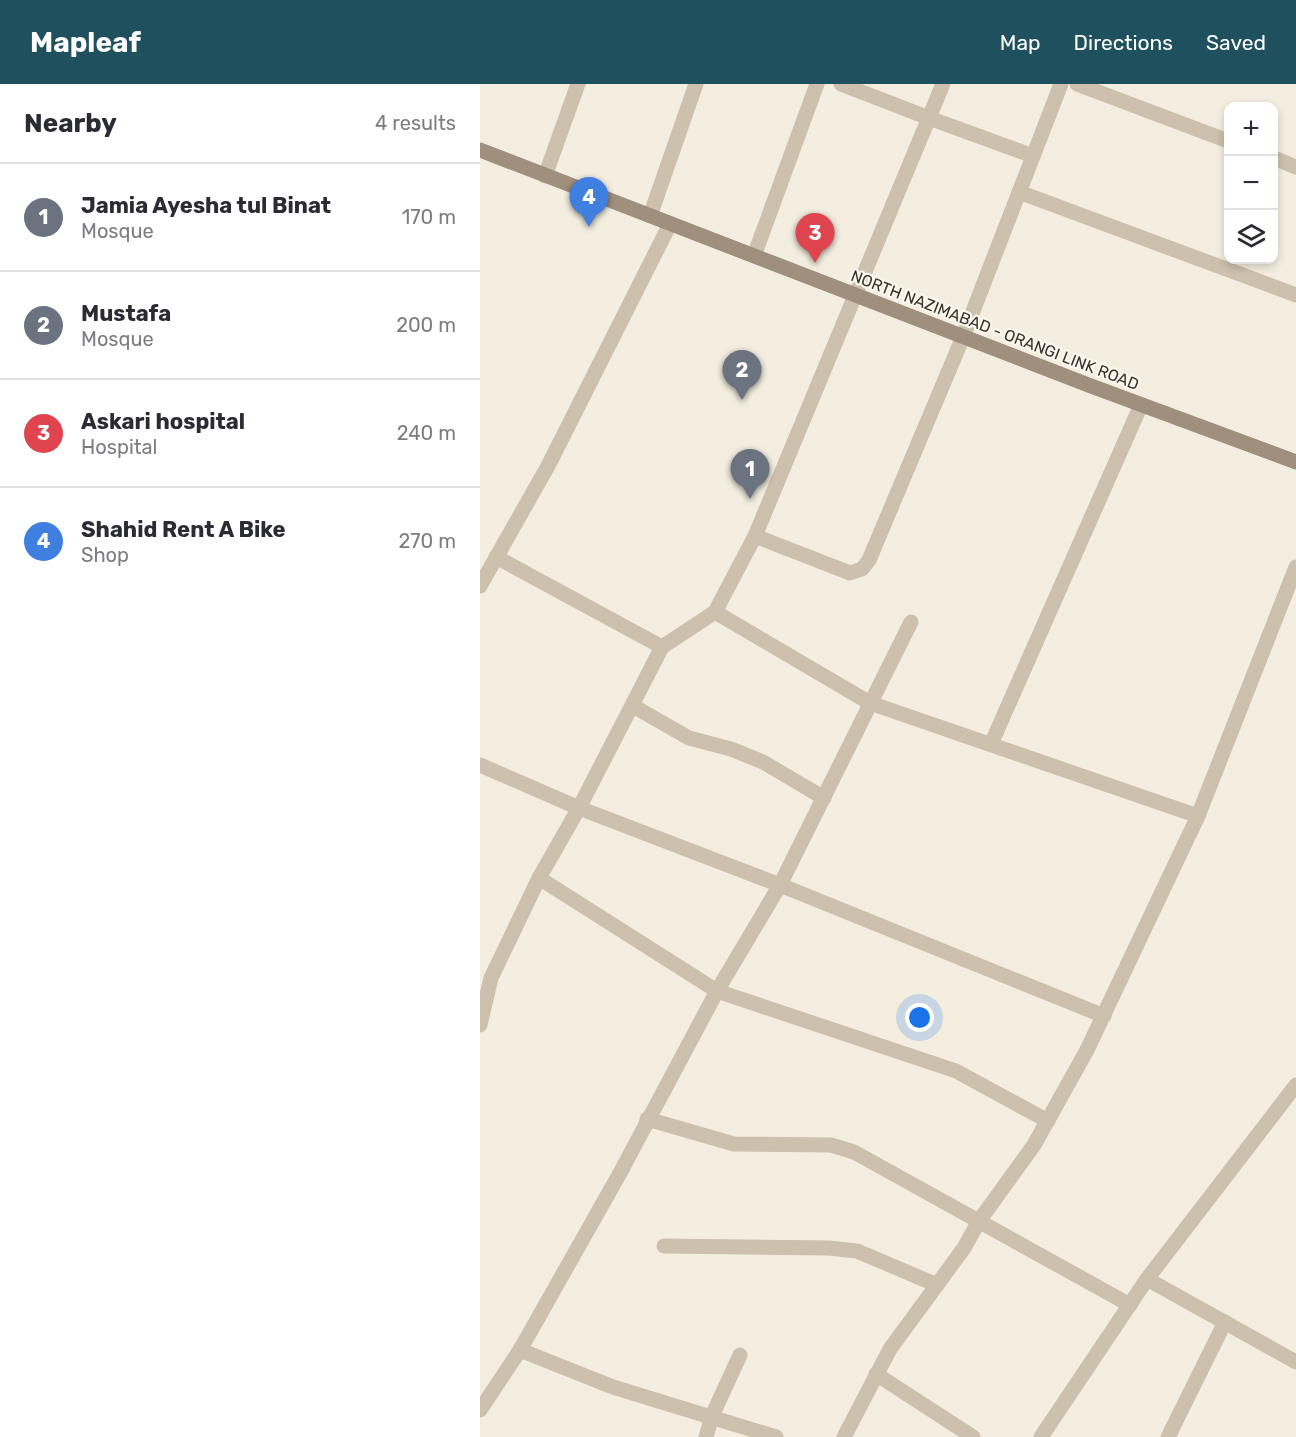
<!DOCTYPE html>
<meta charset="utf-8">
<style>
body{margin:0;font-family:Rubik,sans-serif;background:#f7f7f7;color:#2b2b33}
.controls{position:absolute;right:18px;top:18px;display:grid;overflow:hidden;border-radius:12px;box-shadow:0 3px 9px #0003}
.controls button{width:54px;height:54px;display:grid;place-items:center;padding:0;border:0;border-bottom:2px solid #e1e1e2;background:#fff;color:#2b2b33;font:30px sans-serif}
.you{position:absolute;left:440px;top:934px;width:21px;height:21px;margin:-15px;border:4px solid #fff;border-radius:50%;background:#1a73e8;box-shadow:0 0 0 9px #1a73e833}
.badge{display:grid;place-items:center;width:39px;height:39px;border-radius:50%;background:#1f505e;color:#fff;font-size:20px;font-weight:700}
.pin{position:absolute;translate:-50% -50px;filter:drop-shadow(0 2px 3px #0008)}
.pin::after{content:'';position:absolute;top:32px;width:21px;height:18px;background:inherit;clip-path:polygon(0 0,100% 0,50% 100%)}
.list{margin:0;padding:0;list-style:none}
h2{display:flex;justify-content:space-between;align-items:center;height:78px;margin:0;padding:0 24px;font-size:26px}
h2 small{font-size:20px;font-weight:400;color:#7c7c81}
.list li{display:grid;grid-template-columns:39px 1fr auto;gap:18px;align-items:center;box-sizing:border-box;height:108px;padding:0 24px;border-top:2px solid #e1e1e2}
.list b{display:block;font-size:22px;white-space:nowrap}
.list p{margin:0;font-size:20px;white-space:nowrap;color:#7c7c81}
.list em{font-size:20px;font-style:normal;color:#7c7c81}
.icon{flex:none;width:33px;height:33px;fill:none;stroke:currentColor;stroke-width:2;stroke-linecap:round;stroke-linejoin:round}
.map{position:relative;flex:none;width:816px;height:1353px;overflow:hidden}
header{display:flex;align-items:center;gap:36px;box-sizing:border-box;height:84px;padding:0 30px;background:#1f505e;color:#fff}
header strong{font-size:28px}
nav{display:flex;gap:33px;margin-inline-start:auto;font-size:21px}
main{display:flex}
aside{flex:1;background:#fff}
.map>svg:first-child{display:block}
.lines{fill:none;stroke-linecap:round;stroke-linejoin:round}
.minor{stroke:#cdc0ac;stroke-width:15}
.secondary{stroke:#a18f7d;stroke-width:15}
.labels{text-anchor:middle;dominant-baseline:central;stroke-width:4.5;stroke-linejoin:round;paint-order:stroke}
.street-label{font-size:16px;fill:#3b322b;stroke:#fbf7ee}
</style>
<header>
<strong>Mapleaf</strong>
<nav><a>Map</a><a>Directions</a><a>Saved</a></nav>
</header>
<main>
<aside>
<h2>Nearby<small>4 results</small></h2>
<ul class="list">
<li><span class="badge" style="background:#6b7280">1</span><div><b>Jamia Ayesha tul Binat</b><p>Mosque</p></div><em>170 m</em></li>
<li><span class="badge" style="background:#6b7280">2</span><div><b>Mustafa</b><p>Mosque</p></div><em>200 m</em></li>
<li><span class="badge" style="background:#e0444e">3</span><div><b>Askari hospital</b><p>Hospital</p></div><em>240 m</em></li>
<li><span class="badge" style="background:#3f7fe0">4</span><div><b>Shahid Rent A Bike</b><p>Shop</p></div><em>270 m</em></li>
</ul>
</aside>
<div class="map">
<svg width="816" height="1353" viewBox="0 0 816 1353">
<rect width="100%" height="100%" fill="#f4eee1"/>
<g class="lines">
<g class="minor">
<path d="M 361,0 L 449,34 L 553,72"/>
<path d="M 597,0 L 748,57"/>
<path d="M 794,74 L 816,83"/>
<path d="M 65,92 L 98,0"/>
<path d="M 539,108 L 816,211"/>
<path d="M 170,132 L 216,0"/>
<path d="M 274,172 L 337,0"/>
<path d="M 275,452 L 370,489 L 382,485 L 389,476 L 483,253 L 581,0"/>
<path d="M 16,473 L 182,563"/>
<path d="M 0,502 L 68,382 L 190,140"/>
<path d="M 235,528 L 390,619 L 718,732"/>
<path d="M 153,622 L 209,654 L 251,665 L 283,678 L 344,714"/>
<path d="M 511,660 L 661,321"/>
<path d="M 0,681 L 99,724 L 300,801 L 624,932"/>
<path d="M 59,794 L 237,907 L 476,987 L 568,1037"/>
<path d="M 0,941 L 11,894 L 59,794 L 99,724 L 182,563 L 235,528 L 275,452 L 463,0"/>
<path d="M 167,1035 L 254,1060 L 351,1061 L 374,1068 L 650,1221"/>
<path d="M 184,1162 L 349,1164 L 377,1167 L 457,1201"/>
<path d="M 667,1195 L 816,1278"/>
<path d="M 40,1266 L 133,1303 L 296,1353"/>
<path d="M 396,1290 L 493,1353"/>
<path d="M 0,1326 L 40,1266 L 140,1089 L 237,907 L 300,801 L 431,538"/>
<path d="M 226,1353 L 232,1332 L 260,1271"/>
<path d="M 364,1353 L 410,1265 L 484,1164 L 499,1137 L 554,1061 L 607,966 L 718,732 L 816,483"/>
<path d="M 561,1353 L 667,1195 L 816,1001"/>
<path d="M 688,1353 L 745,1238"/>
</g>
<path class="secondary" d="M 0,66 L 611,302 L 816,378"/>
</g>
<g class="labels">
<g class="street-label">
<text transform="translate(515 246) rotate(21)">NORTH NAZIMABAD - ORANGI LINK ROAD</text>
</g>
</g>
</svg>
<div class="controls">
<button>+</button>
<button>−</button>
<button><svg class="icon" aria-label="layers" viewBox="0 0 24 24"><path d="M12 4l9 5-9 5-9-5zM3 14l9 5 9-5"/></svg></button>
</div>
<div class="you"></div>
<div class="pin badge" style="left:270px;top:415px;background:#6b7280">1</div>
<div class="pin badge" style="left:262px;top:316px;background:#6b7280">2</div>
<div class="pin badge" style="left:335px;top:179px;background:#e0444e">3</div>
<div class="pin badge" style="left:109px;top:143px;background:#3f7fe0">4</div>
</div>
</main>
